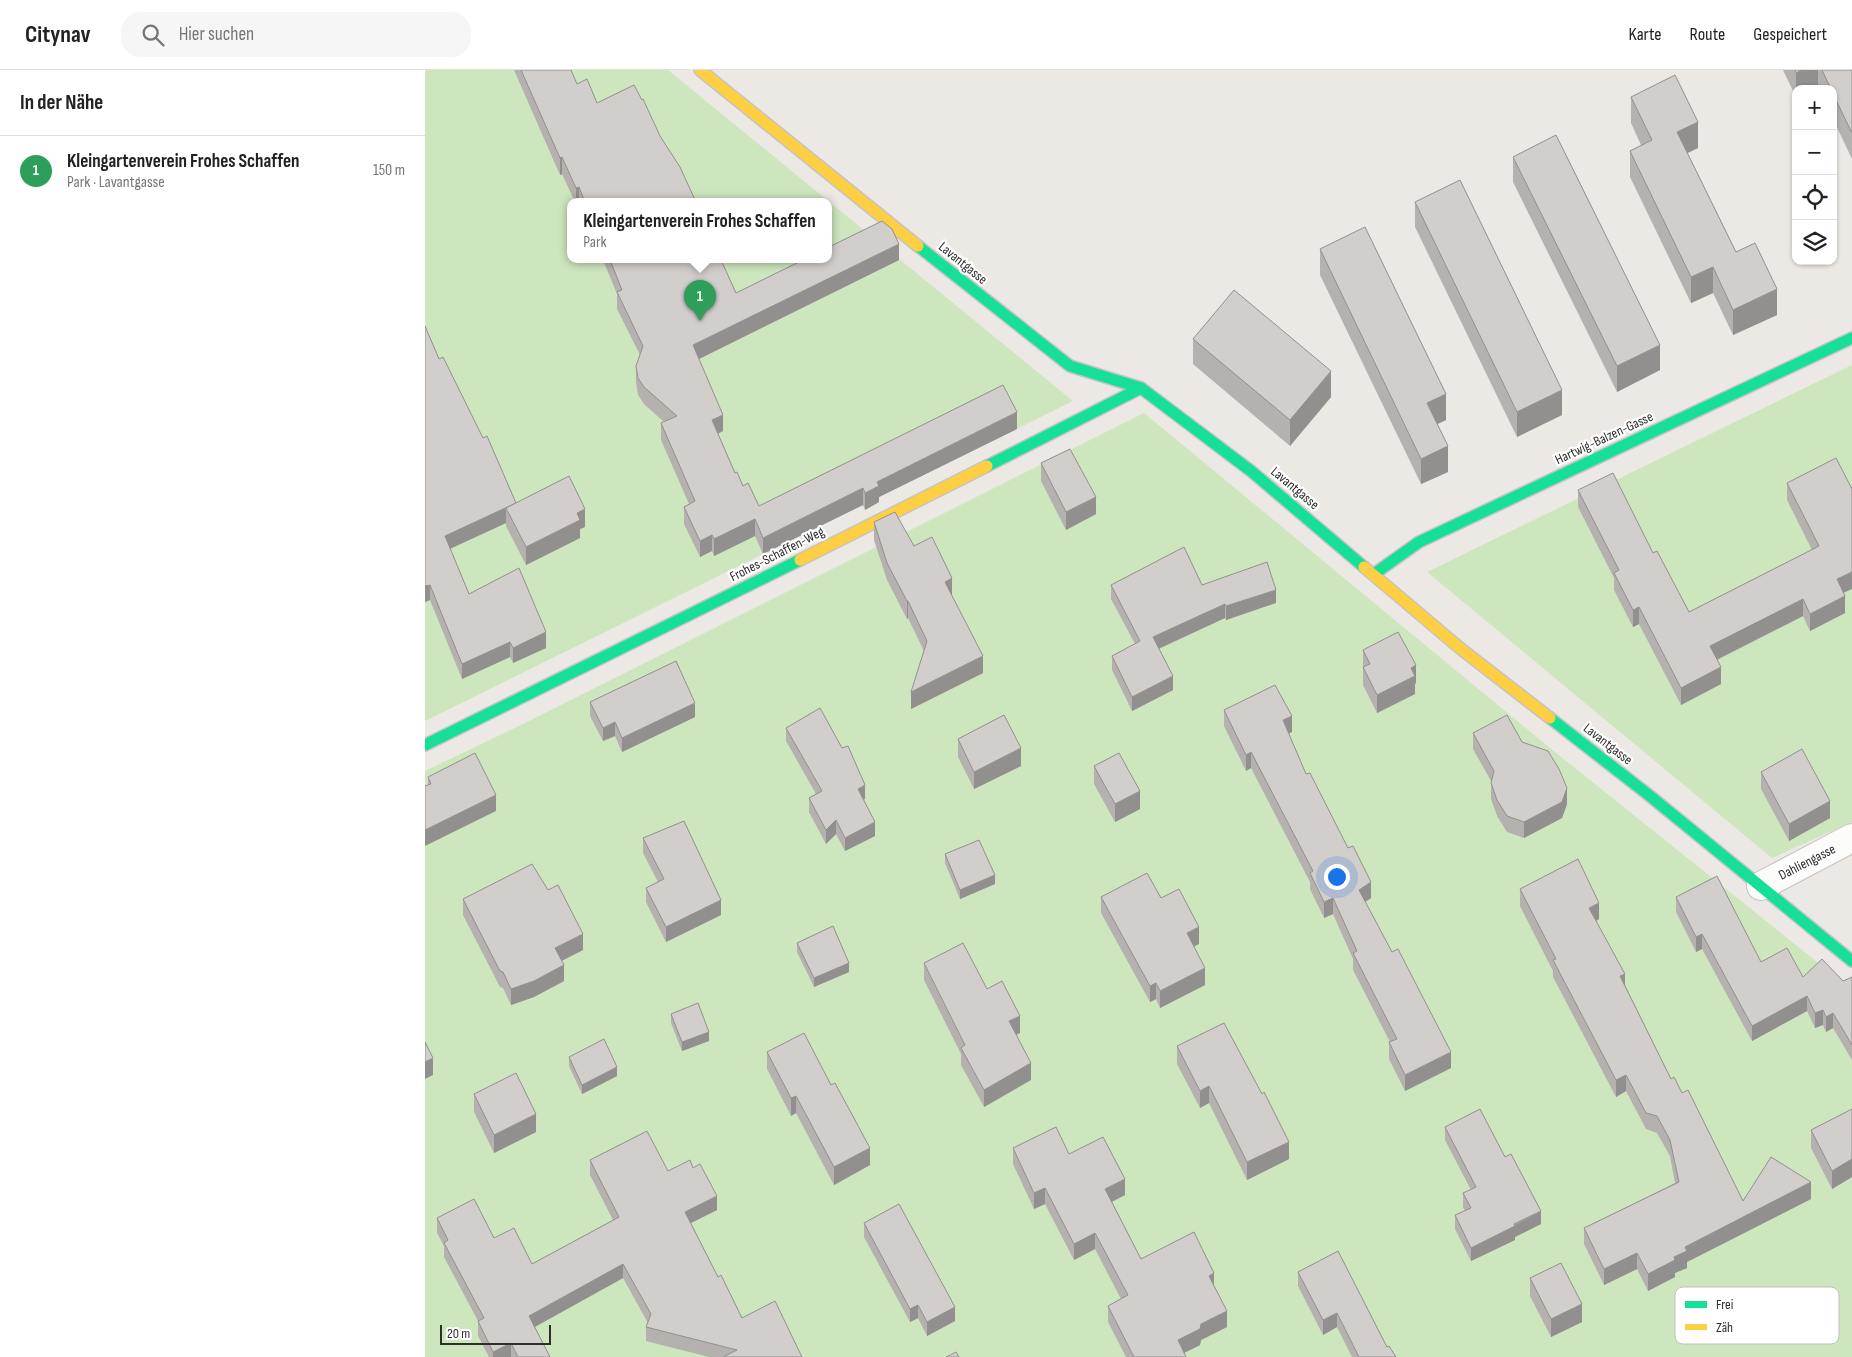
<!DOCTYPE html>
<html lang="de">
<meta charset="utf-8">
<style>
body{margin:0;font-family:"Sofia Sans Condensed",sans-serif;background:#f6f6f6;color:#222}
.controls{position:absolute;right:15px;top:15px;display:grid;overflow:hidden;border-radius:10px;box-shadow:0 1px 4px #0004}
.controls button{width:45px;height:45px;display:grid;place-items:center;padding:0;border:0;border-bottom:1px solid #e0e0e0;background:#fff;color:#222;font:25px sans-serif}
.scale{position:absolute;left:15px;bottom:12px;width:111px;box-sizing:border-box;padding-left:5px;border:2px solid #2e2e2e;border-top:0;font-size:14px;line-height:18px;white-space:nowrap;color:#2e2e2e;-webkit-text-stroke:4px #fff;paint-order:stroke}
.you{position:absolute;left:911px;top:806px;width:18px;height:18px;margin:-12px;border:4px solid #fff;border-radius:50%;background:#1a73e8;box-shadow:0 0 0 8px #1a73e833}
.badge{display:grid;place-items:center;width:32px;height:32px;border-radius:50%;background:#111827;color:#fff;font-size:16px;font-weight:700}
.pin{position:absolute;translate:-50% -41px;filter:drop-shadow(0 1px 2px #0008)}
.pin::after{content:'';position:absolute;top:26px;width:18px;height:15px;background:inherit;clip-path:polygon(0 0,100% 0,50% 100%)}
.popup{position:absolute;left:142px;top:128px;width:265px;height:65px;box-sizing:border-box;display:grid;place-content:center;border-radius:10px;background:#fff;filter:drop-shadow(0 1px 4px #0005);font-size:16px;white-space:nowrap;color:#767676}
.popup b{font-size:19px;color:#222}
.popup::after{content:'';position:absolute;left:50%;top:100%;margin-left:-10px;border:10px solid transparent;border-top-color:#fff}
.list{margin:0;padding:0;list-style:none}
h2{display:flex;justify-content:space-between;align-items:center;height:65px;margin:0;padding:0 20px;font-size:21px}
h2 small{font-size:16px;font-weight:400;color:#767676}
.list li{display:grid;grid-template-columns:32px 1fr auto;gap:15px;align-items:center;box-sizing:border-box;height:70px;padding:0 20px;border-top:1px solid #e0e0e0}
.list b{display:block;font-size:19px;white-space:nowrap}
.list p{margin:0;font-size:16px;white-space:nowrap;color:#767676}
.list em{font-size:16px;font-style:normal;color:#767676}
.icon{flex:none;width:28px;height:28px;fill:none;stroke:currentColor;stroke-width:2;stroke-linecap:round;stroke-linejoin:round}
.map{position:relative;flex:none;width:1427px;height:1287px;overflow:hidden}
header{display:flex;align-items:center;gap:30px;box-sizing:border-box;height:70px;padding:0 25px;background:#fff;border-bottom:1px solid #e0e0e0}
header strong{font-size:24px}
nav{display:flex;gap:28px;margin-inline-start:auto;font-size:18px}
.search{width:350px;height:45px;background:#f6f6f6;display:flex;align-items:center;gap:12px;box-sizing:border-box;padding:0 18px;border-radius:20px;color:#767676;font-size:19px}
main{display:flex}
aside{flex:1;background:#fff}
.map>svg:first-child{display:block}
.green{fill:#cee6be;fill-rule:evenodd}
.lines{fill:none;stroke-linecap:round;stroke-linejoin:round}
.street-casing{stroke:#c5c4c5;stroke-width:30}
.fast-casing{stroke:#c5c4c5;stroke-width:14}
.slow-casing{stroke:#c5c4c5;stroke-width:14}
.street{stroke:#fcfcfb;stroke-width:28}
.fast{stroke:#16e098;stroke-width:11}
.slow{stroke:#ffcf43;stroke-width:11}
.wall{fill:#b4b1af}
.shaded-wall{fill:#92908e}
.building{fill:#d1cecb;stroke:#92908e}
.labels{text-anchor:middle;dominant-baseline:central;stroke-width:4.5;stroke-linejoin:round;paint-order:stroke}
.street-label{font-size:14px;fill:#2e2e2e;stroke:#fff}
.key{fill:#fff;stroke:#c0c0c0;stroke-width:1}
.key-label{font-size:14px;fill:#2e2e2e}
</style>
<header>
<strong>Citynav</strong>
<div class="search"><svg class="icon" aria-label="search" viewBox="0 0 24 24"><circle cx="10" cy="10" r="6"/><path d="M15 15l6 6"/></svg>Hier suchen</div>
<nav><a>Karte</a><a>Route</a><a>Gespeichert</a></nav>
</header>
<main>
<aside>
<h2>In der Nähe<small></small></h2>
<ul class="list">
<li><span class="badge" style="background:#2e9e5b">1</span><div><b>Kleingartenverein Frohes Schaffen</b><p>Park · Lavantgasse</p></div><em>150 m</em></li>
</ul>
</aside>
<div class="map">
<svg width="1427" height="1287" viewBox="0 0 1427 1287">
<rect width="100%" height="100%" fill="#ece8e4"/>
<g class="green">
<path d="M 0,0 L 243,0 L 648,331 L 0,651 ZM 146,132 L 404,132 L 404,190 L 146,190 Z"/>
<path d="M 1427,295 L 1427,752 L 1347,788 L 1002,502 Z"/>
<path d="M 719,343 L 1125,678 L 1427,920 L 1427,1287 L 0,1287 L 0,701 L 96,655 Z"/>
</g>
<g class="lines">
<g class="street-casing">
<path id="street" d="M 1336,816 L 1427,768"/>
</g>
<g class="fast-casing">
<g id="fast">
<path d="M 493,176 L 645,296 L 716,318 L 826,401 L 939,497"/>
<path d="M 562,396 L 716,318"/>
<path d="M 949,504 L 994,472 L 1427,268"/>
<path d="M 1125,648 L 1225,726 L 1427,891"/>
<path d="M 0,675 L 375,490"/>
</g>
</g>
<g class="slow-casing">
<g id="slow">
<path d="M 275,0 L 493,176"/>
<path d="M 375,490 L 562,396"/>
<path d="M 939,497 L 1036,579 L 1125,648"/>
</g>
</g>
<use href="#street" class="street"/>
<use href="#fast" class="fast"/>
<use href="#slow" class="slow"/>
</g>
<g class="wall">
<path d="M 89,0 L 146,0 L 152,14 L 172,33 L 235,66 L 271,132 L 150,132 L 137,104 L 135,105 Z"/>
<path d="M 1358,0 L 1427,0 L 1427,89 L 1408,49 L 1408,19 L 1394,19 L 1393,18 L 1391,19 L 1371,19 L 1371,27 Z"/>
<path d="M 1206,27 L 1273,78 L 1262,83 L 1311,182 L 1352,245 L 1308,265 L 1288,223 L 1266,233 L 1205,107 L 1205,81 L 1216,75 L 1206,53 Z"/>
<path d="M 1088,87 L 1235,300 L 1192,322 L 1088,112 Z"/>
<path d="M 990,132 L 1137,345 L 1092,367 L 990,157 Z"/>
<path d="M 895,179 L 1021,350 L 1012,354 L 1023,402 L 996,414 L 895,205 Z"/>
<path d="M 178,190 L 296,190 L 311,223 L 474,190 L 274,289 L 298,361 L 293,364 L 310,403 L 318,416 L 334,436 L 592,359 L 454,427 L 454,432 L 440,440 L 438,435 L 338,484 L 330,466 L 289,486 L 287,481 L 275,487 L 259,454 L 259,437 L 264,434 L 236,370 L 236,353 L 239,352 L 219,334 L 213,325 L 211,312 L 211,296 L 215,285 L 192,239 L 192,224 Z"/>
<path d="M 0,256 L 14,289 L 58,368 L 91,433 L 160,457 L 155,459 L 155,468 L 101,495 L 81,456 L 81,453 L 25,479 L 44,524 L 121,578 L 88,593 L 85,587 L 37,609 L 5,530 L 0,532 Z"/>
<path d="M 768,269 L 906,327 L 865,376 L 768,294 Z"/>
<path d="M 616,393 L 671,444 L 641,460 L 616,411 Z"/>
<path d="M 1362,413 L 1419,523 L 1420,543 L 1385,561 L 1378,546 L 1292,590 L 1296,614 L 1256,635 L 1214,554 L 1208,557 L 1189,520 L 1189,508 L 1153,437 L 1153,420 L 1228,483 L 1264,542 L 1387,480 L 1362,430 Z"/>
<path d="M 449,452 L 489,476 L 527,525 L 527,526 L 558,603 L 486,639 L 499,581 L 483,548 L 482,549 L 462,510 L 449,470 Z"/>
<path d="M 686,515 L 851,533 L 801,550 L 800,548 L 734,579 L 748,620 L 707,641 L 687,600 L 687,586 L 710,574 L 686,529 Z"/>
<path d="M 938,580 L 991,613 L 990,614 L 990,624 L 952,643 L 938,615 Z"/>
<path d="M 165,632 L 270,647 L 197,682 L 190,666 L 178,671 L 165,646 Z"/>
<path d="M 799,640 L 867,662 L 863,663 L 881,704 L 946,828 L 940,832 L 1026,998 L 980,1021 L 964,989 L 964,972 L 965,972 L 928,900 L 928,889 L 908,844 L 899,848 L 885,819 L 885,812 L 826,698 L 821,701 L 799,656 Z"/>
<path d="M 361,658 L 440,729 L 438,730 L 450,766 L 420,781 L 411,764 L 401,774 L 384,742 L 384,728 L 391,724 L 361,671 Z"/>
<path d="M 1048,663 L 1097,672 L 1142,734 L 1137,748 L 1099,768 L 1082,762 L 1072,746 L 1066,729 L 1066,711 L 1048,679 Z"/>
<path d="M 533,669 L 596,696 L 549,719 L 533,687 Z"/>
<path d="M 669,696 L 715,739 L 690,752 L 669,714 Z"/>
<path d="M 1336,702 L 1405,748 L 1364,771 L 1336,719 Z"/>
<path d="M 3,707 L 71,741 L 3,715 Z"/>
<path d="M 218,768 L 296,845 L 241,872 L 221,832 L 221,818 L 233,812 L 218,783 Z"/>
<path d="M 520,784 L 570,814 L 535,829 L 520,793 Z"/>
<path d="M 1095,819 L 1174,849 L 1171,851 L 1200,915 L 1246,1009 L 1318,1131 L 1386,1129 L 1262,1192 L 1262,1198 L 1250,1203 L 1250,1207 L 1223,1221 L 1212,1199 L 1179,1215 L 1159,1174 L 1159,1158 L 1250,1113 L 1245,1086 L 1232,1063 L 1221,1059 L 1201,1021 L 1191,1027 L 1128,907 L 1128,901 L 1095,836 Z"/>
<path d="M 676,827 L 736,828 L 774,874 L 769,876 L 780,915 L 735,938 L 731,929 L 725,932 L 676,843 Z"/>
<path d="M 1251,827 L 1336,892 L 1378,907 L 1418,911 L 1427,907 L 1427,990 L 1408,958 L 1401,962 L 1398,955 L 1390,958 L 1382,941 L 1327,971 L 1277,879 L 1271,882 L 1251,842 Z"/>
<path d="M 38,829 L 158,880 L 137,891 L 139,911 L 109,927 L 86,935 L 78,918 L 75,917 L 38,845 Z"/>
<path d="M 372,873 L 424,902 L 389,917 L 372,882 Z"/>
<path d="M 499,893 L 562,919 L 595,963 L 591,965 L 606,1010 L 559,1037 L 536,995 L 536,984 L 499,910 Z"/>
<path d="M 246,944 L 284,971 L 257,981 L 246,953 Z"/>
<path d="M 752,976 L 837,1024 L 864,1089 L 822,1110 L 784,1033 L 775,1038 L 752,994 Z"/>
<path d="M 342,982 L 406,1015 L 445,1095 L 409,1115 L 371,1043 L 366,1046 L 342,999 Z"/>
<path d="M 144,987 L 192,1006 L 157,1024 L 144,996 Z"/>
<path d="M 49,1024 L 111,1062 L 69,1083 L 49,1042 Z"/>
<path d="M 1427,1039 L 1427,1107 L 1407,1119 L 1386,1078 L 1386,1060 Z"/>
<path d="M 1020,1057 L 1080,1087 L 1116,1154 L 1090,1167 L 1090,1170 L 1046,1191 L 1030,1159 L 1030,1145 L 1040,1141 L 1038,1137 L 1038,1123 L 1046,1120 L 1020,1070 Z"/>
<path d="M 588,1078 L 644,1084 L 700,1125 L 687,1132 L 716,1189 L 789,1216 L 802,1257 L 776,1270 L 775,1275 L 759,1283 L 761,1287 L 701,1287 L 683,1252 L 683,1236 L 696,1229 L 670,1179 L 649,1190 L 620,1134 L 609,1139 L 588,1094 Z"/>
<path d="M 165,1090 L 243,1101 L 292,1140 L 266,1153 L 293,1207 L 317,1248 L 377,1287 L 284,1287 L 221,1271 L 221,1257 L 223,1253 L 198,1208 L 110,1257 L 125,1287 L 64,1287 L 53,1266 L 53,1251 L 19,1187 L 19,1176 L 12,1163 L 12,1148 L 69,1168 L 107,1194 L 188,1150 L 165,1105 Z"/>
<path d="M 439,1153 L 530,1251 L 502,1266 L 493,1248 L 485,1252 L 439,1167 Z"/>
<path d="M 873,1202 L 962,1277 L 971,1287 L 927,1287 L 912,1257 L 898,1265 L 873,1216 Z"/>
<path d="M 1105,1208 L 1157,1252 L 1126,1267 L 1105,1226 Z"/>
</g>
<g class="shaded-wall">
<path d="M 1377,0 L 1393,0 L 1393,18 L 1391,19 L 1371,19 L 1371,3 Z"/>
<path d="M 1273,52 L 1273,78 L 1252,88 L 1252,62 Z"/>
<path d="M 137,87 L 137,104 L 135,105 L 135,88 Z"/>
<path d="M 154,117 L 154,132 L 151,132 L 151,118 Z"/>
<path d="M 474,174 L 474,190 L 268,292 L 268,275 Z"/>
<path d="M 1288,197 L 1288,223 L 1266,233 L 1266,207 Z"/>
<path d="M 1352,219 L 1352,245 L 1308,265 L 1308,240 Z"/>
<path d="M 1235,275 L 1235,300 L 1192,322 L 1192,296 Z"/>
<path d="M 906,301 L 906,327 L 865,376 L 865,350 Z"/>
<path d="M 1137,320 L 1137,345 L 1092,367 L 1092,342 Z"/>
<path d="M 1021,324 L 1021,350 L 1002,359 L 1002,333 Z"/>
<path d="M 592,342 L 592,359 L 454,427 L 454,432 L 440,440 L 440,423 L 452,412 Z"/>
<path d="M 298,345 L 298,361 L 287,366 L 287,350 Z"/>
<path d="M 1023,376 L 1023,402 L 996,414 L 996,389 Z"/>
<path d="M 438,418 L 438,435 L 338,484 L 338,468 Z"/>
<path d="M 671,427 L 671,444 L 641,460 L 641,442 Z"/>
<path d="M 81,438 L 81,453 L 20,481 L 20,466 Z"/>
<path d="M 160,439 L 160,457 L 155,459 L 155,468 L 101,495 L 101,477 L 152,443 Z"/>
<path d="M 330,449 L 330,466 L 289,486 L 289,469 Z"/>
<path d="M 287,465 L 287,481 L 275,487 L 275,471 Z"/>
<path d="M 1427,502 L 1427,519 L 1412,526 L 1412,509 Z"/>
<path d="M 527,508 L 527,525 L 520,529 L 520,512 Z"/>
<path d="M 5,515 L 5,530 L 0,532 L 0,516 Z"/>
<path d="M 851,520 L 851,533 L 801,550 L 801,536 Z"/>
<path d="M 1420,526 L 1420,543 L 1385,561 L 1385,544 Z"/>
<path d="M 1378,529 L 1378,546 L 1285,593 L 1285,576 Z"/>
<path d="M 482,531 L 483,531 L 483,548 L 482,549 Z"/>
<path d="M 800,534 L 800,548 L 728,581 L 728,567 Z"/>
<path d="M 1214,537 L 1214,554 L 1208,557 L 1208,540 Z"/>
<path d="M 121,562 L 121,578 L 88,593 L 88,578 Z"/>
<path d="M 85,572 L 85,587 L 37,609 L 37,594 Z"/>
<path d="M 558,586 L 558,603 L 486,639 L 486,622 Z"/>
<path d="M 991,595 L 991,613 L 990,614 L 990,624 L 952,643 L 952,625 L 986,598 Z"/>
<path d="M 1296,597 L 1296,614 L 1256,635 L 1256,618 Z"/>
<path d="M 748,606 L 748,620 L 707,641 L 707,627 Z"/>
<path d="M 270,633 L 270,647 L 197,682 L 197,668 Z"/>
<path d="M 867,646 L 867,662 L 858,666 L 858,650 Z"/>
<path d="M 190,652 L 190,666 L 178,671 L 178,658 Z"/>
<path d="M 596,678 L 596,696 L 549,719 L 549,702 Z"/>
<path d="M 826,682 L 826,698 L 821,701 L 821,685 Z"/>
<path d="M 440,715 L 440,729 L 433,733 L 433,719 Z"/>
<path d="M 1142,718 L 1142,734 L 1137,748 L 1099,768 L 1099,752 Z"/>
<path d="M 715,721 L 715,739 L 690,752 L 690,734 Z"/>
<path d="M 71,725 L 71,741 L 0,776 L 0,760 Z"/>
<path d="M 1405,731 L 1405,748 L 1364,771 L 1364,754 Z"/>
<path d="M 411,750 L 411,764 L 401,774 L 401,760 Z"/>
<path d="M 450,752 L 450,766 L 420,781 L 420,768 Z"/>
<path d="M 570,805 L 570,814 L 535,829 L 535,820 Z"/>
<path d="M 946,812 L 946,828 L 934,836 L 934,820 Z"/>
<path d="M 908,828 L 908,844 L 899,848 L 899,832 Z"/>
<path d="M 296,830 L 296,845 L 241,872 L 241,857 Z"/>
<path d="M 1174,833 L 1174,849 L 1164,855 L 1164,838 Z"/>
<path d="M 774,857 L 774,874 L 762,880 L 762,863 Z"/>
<path d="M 158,864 L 158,880 L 130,894 L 130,878 Z"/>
<path d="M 1277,864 L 1277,879 L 1271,882 L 1271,867 Z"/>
<path d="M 424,893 L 424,902 L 389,917 L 389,908 Z"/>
<path d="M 139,895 L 139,911 L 109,927 L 86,935 L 86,919 Z"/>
<path d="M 780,898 L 780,915 L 735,938 L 735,921 Z"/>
<path d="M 1200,904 L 1200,920 L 1195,906 Z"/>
<path d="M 731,913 L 731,929 L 725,932 L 725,916 Z"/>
<path d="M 1382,926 L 1382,941 L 1327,971 L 1327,956 Z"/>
<path d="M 1398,940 L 1398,955 L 1390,958 L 1390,943 Z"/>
<path d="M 1408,943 L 1408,958 L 1401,962 L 1401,947 Z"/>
<path d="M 595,946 L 595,963 L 584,968 L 584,951 Z"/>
<path d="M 284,962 L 284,971 L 257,981 L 257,972 Z"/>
<path d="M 1026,982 L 1026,998 L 980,1021 L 980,1005 Z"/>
<path d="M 8,988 L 8,1005 L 0,1009 L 0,992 Z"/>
<path d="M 606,993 L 606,1010 L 559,1037 L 559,1020 Z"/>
<path d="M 192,997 L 192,1006 L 157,1024 L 157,1015 Z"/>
<path d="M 1201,1005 L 1201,1021 L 1191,1027 L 1191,1010 Z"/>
<path d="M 784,1016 L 784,1033 L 775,1038 L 775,1021 Z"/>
<path d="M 371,1026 L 371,1043 L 366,1046 L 366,1028 Z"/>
<path d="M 111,1044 L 111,1062 L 69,1083 L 69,1065 Z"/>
<path d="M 864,1072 L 864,1089 L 822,1110 L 822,1092 Z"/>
<path d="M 445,1078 L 445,1095 L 409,1115 L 409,1097 Z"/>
<path d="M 1427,1089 L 1427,1107 L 1407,1119 L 1407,1101 Z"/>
<path d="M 700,1109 L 700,1125 L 680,1135 L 680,1119 Z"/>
<path d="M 1386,1112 L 1386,1129 L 1262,1192 L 1262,1198 L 1250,1203 L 1250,1207 L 1223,1221 L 1223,1204 L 1249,1187 L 1260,1177 Z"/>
<path d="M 620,1118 L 620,1134 L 609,1139 L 609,1123 Z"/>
<path d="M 292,1126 L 292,1140 L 260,1156 L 260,1142 Z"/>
<path d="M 1116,1141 L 1116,1154 L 1090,1167 L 1090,1170 L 1046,1191 L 1046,1178 Z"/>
<path d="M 670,1163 L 670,1179 L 649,1190 L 649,1174 Z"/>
<path d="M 1212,1183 L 1212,1199 L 1179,1215 L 1179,1199 Z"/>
<path d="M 198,1194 L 198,1208 L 104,1260 L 104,1246 Z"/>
<path d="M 789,1203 L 789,1219 L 784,1206 Z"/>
<path d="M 1157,1234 L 1157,1252 L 1126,1267 L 1126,1249 Z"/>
<path d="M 493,1235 L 493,1248 L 485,1252 L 485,1239 Z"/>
<path d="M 530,1237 L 530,1251 L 502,1266 L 502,1252 Z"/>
<path d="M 802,1241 L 802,1257 L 776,1270 L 775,1275 L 753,1286 L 753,1270 L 776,1254 Z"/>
<path d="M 912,1243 L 912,1257 L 898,1265 L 898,1250 Z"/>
<path d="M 86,1273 L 86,1287 L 68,1287 L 68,1282 Z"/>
</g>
<g class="building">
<path d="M 96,0 L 146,0 L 152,14 L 162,9 L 172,33 L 209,15 L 217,30 L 218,29 L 235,66 L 255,97 L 271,132 L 160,132 L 154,117 L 151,118 L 137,87 L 135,88 Z"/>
<path d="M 1370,0 L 1377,0 L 1371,3 Z"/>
<path d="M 1397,0 L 1427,0 L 1427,63 L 1408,24 L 1408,19 L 1406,19 Z"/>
<path d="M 1250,5 L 1273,52 L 1252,62 L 1311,182 L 1330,173 L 1352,219 L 1308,240 L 1288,197 L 1266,207 L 1205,81 L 1227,70 L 1206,27 Z"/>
<path d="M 1131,65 L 1235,275 L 1192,296 L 1088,87 Z"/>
<path d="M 1035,110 L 1137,320 L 1092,342 L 990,132 Z"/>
<path d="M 457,151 L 467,159 L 474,174 L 268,275 L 298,345 L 287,350 L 310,403 L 312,402 L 318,416 L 323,413 L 334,436 L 578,315 L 592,342 L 452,412 L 454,416 L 440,423 L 438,418 L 338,468 L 330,449 L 289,469 L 287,465 L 275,471 L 259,437 L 270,431 L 236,353 L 252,346 L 219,317 L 213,308 L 211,296 L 218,276 L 192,222 L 197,220 L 185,190 L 296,190 L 311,223 L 378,190 L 404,190 L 404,177 Z"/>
<path d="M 940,157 L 1021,324 L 1002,333 L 1023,376 L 996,389 L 895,179 Z"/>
<path d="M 809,220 L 906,301 L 865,350 L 768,269 Z"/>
<path d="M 0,256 L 14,289 L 18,287 L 58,368 L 62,366 L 91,433 L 20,466 L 44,524 L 94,498 L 121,562 L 88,578 L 85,572 L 37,594 L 5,515 L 0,516 Z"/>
<path d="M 645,379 L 671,427 L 641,442 L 616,393 Z"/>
<path d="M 1411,388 L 1427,419 L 1427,502 L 1412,509 L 1420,526 L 1385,544 L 1378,529 L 1285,576 L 1296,597 L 1256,618 L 1214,537 L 1208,540 L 1189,503 L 1194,500 L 1153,420 L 1188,403 L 1228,483 L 1232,481 L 1264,542 L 1394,476 L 1362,413 Z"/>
<path d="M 144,406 L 160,439 L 152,443 L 155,450 L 101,477 L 81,438 Z"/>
<path d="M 470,442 L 489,476 L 507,467 L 527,508 L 520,512 L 558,586 L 486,622 L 502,571 L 483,531 L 482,531 L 462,493 L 449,452 Z"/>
<path d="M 759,477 L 777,515 L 842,492 L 851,520 L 801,536 L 800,534 L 728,567 L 748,606 L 707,627 L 687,586 L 715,571 L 686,515 Z"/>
<path d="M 973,562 L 991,595 L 986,598 L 990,606 L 952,625 L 938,597 L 945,594 L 938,580 Z"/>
<path d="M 251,591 L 270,633 L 197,668 L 190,652 L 178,658 L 165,632 Z"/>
<path d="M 850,615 L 867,646 L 858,650 L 881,704 L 885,703 L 923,778 L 928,776 L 946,812 L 934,820 L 967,882 L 973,879 L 1026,982 L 980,1005 L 964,972 L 972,969 L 928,883 L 932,881 L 908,828 L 899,832 L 885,803 L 888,801 L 826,682 L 821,685 L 799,640 Z"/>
<path d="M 395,638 L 417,678 L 423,676 L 440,715 L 433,719 L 450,752 L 420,768 L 411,750 L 401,760 L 384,728 L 397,721 L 361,658 Z"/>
<path d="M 579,645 L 596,678 L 549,702 L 533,669 Z"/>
<path d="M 1082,645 L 1097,672 L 1123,681 L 1134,699 L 1142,718 L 1137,732 L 1099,752 L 1082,746 L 1072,730 L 1066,713 L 1069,701 L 1048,663 Z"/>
<path d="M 1377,679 L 1405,731 L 1364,754 L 1336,702 Z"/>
<path d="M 50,683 L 71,725 L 0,760 L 0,716 L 6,714 L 3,707 Z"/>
<path d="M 694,683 L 715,721 L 690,734 L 669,696 Z"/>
<path d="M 259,751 L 296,830 L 241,857 L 221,818 L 239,809 L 218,768 Z"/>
<path d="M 554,770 L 570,805 L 535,820 L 520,784 Z"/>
<path d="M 1153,789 L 1174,833 L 1164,838 L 1200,904 L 1195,906 L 1246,1009 L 1249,1007 L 1257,1023 L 1263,1020 L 1318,1131 L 1346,1087 L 1386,1112 L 1260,1177 L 1262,1181 L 1249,1187 L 1250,1190 L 1223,1204 L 1212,1183 L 1179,1199 L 1159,1158 L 1254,1112 L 1245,1070 L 1232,1046 L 1221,1043 L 1201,1005 L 1191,1010 L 1128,890 L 1131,889 L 1095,819 Z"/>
<path d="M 107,794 L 123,820 L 133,815 L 158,864 L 130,878 L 139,895 L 109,911 L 86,919 L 78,902 L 75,901 L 38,829 Z"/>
<path d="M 722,803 L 736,828 L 754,819 L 774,857 L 762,863 L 780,898 L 735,921 L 731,913 L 725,916 L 676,827 Z"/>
<path d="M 1292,806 L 1336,892 L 1362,878 L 1378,907 L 1397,889 L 1418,911 L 1427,907 L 1427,975 L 1408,943 L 1401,947 L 1398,940 L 1390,943 L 1382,926 L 1327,956 L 1277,864 L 1271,867 L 1251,827 Z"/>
<path d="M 408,856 L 424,893 L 389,908 L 372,873 Z"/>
<path d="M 538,873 L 562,919 L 577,911 L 595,946 L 584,951 L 606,993 L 559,1020 L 536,978 L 540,975 L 499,893 Z"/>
<path d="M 273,933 L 284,962 L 257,972 L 246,944 Z"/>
<path d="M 799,953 L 837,1024 L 839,1022 L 864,1072 L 822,1092 L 784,1016 L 775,1021 L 752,976 Z"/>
<path d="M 379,963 L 406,1015 L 410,1013 L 445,1078 L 409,1097 L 371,1026 L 366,1028 L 342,982 Z"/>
<path d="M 179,969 L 192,997 L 157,1015 L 144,987 Z"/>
<path d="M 0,972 L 8,988 L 0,992 Z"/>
<path d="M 91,1003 L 111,1044 L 69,1065 L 49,1024 Z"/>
<path d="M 1055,1039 L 1080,1087 L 1086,1084 L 1116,1141 L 1089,1154 L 1090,1156 L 1046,1178 L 1030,1145 L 1046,1138 L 1038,1123 L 1051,1117 L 1020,1057 Z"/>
<path d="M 1427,1039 L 1427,1089 L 1407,1101 L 1386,1060 Z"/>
<path d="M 631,1057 L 644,1084 L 678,1067 L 700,1109 L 680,1119 L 716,1189 L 769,1162 L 789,1203 L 784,1206 L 802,1241 L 776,1254 L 775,1259 L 753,1270 L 761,1287 L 709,1287 L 683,1236 L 703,1225 L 670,1163 L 649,1174 L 620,1118 L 609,1123 L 588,1078 Z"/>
<path d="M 222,1061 L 243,1101 L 265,1090 L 268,1098 L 275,1094 L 292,1126 L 260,1142 L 293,1207 L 296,1205 L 317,1248 L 350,1231 L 377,1287 L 298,1287 L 312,1280 L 221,1257 L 226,1244 L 198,1194 L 104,1246 L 125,1287 L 93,1287 L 86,1273 L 68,1282 L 53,1251 L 59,1248 L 19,1173 L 23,1170 L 12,1148 L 49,1129 L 69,1168 L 89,1158 L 107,1194 L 194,1147 L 165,1090 Z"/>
<path d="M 474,1134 L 530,1237 L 502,1252 L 493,1235 L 485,1239 L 439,1153 Z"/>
<path d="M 913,1181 L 962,1277 L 964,1276 L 971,1287 L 934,1287 L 912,1243 L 898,1250 L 873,1202 Z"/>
<path d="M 1136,1193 L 1157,1234 L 1126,1249 L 1105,1208 Z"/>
<path d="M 531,1282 L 534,1287 L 521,1287 Z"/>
</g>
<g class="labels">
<g class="street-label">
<text transform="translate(538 193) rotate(39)">Lavantgasse</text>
<text transform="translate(1179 368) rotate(-25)">Hartwig-Balzen-Gasse</text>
<text transform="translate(870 418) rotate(40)">Lavantgasse</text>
<text transform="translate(352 484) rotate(-27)">Frohes-Schaffen-Weg</text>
<text transform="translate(1183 674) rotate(38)">Lavantgasse</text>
<text transform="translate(1382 792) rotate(-27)">Dahliengasse</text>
</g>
</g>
<rect x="1250" y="1217" width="164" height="57" rx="8" class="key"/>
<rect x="1260" y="1231" width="22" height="7" fill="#16e098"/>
<rect x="1260" y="1254" width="22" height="6" fill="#ffcf43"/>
<g class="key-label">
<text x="1291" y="1239">Frei</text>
<text x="1291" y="1262">Zäh</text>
</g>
</svg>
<div class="controls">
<button>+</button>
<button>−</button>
<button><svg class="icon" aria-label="locate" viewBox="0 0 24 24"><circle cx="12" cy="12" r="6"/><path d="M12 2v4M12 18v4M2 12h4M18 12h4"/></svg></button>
<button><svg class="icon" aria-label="layers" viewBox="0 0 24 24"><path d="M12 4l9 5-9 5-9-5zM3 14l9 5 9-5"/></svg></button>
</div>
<div class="scale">20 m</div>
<div class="you"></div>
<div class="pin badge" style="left:275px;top:251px;background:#2e9e5b">1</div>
<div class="popup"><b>Kleingartenverein Frohes Schaffen</b>Park</div>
</div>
</main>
